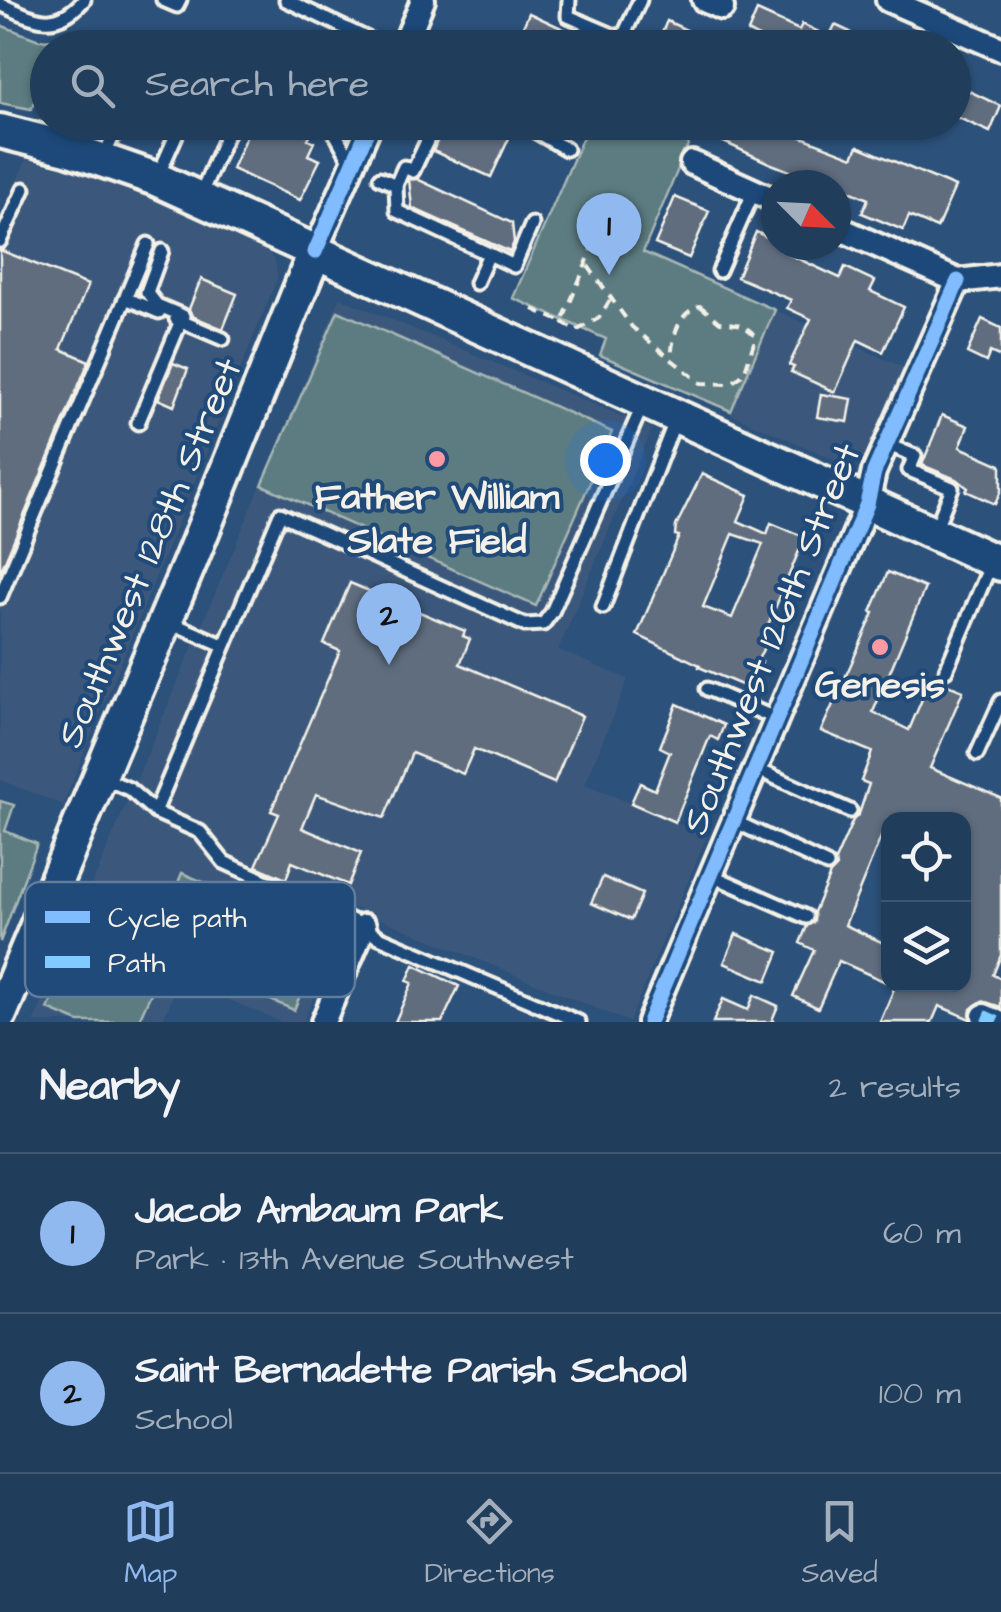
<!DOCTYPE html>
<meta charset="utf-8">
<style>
body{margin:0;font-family:"Architects Daughter",sans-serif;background:#2d4865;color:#f1f3f6}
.controls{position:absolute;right:30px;bottom:30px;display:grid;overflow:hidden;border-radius:20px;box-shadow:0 2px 8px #0004}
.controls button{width:90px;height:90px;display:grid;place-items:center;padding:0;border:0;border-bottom:2px solid #3e5672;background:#213d5c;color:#f1f3f6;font:50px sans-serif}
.compass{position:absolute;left:761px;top:170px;width:90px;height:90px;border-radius:50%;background:#213d5c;box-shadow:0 2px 8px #0004;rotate:114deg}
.you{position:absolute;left:605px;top:460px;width:35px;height:35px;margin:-25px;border:8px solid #fff;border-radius:50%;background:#1a73e8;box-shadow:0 0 0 15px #1a73e833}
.badge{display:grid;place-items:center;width:65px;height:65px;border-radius:50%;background:#90b9f0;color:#111;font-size:32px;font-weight:700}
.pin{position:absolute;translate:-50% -82px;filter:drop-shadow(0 2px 5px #0008)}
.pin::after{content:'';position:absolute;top:52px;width:35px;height:30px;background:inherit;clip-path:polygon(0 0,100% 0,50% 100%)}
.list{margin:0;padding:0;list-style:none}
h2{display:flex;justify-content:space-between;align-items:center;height:130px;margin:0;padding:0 40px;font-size:42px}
h2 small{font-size:32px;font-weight:400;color:#a2aebb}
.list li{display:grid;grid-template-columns:65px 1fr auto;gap:30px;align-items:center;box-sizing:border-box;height:160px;padding:0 40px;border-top:2px solid #3e5672}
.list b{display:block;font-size:38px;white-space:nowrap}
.list p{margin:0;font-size:32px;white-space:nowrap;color:#a2aebb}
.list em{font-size:32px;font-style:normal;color:#a2aebb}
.icon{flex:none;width:55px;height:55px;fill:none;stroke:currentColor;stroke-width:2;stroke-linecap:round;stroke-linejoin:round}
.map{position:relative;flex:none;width:1001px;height:1022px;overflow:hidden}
.search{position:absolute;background:#213d5c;box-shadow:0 2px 8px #0004;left:30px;right:30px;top:30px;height:110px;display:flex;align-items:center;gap:25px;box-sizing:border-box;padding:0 35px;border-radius:55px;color:#a2aebb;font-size:38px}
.sheet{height:450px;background:#213d5c}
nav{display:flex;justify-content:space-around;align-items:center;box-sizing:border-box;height:140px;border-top:2px solid #3e5672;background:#213d5c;font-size:28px;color:#a2aebb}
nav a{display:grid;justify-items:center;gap:5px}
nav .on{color:#90b9f0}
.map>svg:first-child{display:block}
.built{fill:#3b597c}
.green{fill:#5c7c81;stroke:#a8b6b4;stroke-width:2.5}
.building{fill:#5f6d7f;stroke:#f4f1e8;stroke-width:2.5;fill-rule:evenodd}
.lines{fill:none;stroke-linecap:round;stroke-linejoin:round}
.service-casing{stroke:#f4f1e8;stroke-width:19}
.minor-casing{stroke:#f4f1e8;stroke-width:30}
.secondary-casing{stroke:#f4f1e8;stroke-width:40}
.path{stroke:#f4f1e8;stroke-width:4;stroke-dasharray:10 8;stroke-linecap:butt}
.service{stroke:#1f4a7a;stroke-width:11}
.minor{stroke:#1f4a7a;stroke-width:22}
.secondary{stroke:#1f4a7a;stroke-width:32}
.quiet{stroke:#80caff;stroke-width:12;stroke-dasharray:25 12;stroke-linecap:butt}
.cycleway-casing{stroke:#1f4a7a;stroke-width:21}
.cycleway{stroke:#80bcff;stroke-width:15}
.poi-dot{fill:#ff9aa2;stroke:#1f4a7a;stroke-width:4}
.labels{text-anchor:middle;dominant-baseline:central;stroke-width:8;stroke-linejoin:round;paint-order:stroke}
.poi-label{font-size:38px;font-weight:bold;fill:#f4f1e8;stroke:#1f4a7a}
.street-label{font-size:38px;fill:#f4f1e8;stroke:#1f4a7a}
.key{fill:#1f4a7a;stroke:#5f7c9b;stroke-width:2.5}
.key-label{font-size:28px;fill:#f4f1e8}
</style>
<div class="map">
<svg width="1001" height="1022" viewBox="0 0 1001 1022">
<rect width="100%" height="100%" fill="#2c517b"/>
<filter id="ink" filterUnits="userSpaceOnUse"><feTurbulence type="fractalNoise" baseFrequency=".01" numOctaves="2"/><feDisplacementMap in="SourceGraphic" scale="20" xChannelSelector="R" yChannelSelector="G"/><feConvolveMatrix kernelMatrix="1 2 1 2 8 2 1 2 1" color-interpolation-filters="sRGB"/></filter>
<g filter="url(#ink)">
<g class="built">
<path d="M 26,160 L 109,180 L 269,253 L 276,264 L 277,279 L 63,805 L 0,780 L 0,220 Z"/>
<path d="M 340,298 L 652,429 L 558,650 L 628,679 L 585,784 L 707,836 L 629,1022 L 352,907 L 303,1022 L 281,1022 L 180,979 L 162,1022 L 34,1022 Z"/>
<path d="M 775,310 L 905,368 L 870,451 L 859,461 L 844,464 L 731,414 Z"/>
</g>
<g class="green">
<path d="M 0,25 L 39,40 L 58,39 L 58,47 L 48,48 L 47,78 L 31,109 L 0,103 Z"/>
<path d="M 641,122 L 689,143 L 643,252 L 775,310 L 731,411 L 600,355 L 606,339 L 513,298 L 589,123 Z"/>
<path d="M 338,311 L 612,432 L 536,606 L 262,485 Z"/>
<path d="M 0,801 L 14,805 L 5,831 L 37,844 L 0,942 Z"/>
<path d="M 182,873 L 325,934 L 294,1010 L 151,949 Z"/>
<path d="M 75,946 L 156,982 L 138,1022 L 79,1022 L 48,1009 Z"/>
</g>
<g class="building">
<path d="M 757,11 L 799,30 L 802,24 L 829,37 L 835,25 L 850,32 L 845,44 L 853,48 L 782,48 L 748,32 Z"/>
<path d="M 529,13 L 604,48 L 514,48 Z"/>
<path d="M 667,21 L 725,48 L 655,48 Z"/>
<path d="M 954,84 L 1001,106 L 990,132 L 954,116 Z"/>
<path d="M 252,122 L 286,122 L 311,133 L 308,139 L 314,142 L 308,155 L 320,160 L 300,200 L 232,169 Z"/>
<path d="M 445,122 L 476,122 L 509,138 L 491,177 L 433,151 Z"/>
<path d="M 719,122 L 778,122 L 776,127 L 853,157 L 858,146 L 955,187 L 937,228 L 909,216 L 903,230 L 862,213 L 868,199 L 820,178 L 818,182 L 769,163 L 713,137 Z"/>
<path d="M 409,179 L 417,179 L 512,223 L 514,242 L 510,252 L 412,208 Z"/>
<path d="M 675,197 L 709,211 L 689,258 L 655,244 Z"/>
<path d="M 756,232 L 776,241 L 776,245 L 791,247 L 788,254 L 840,278 L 845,267 L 875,281 L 870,291 L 904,307 L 883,352 L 858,340 L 835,392 L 791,372 L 794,367 L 789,365 L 811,319 L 787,308 L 791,300 L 737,277 Z"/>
<path d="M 0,250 L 88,285 L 61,349 L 89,361 L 0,573 Z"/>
<path d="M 201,279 L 237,294 L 223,329 L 192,316 L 189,309 Z"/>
<path d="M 982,319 L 1001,328 L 1001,357 L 990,352 L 986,362 L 967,353 Z"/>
<path d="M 173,363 L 188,369 L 174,406 L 158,399 Z"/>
<path d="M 821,394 L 852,399 L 848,422 L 817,417 Z"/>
<path d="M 942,415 L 968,426 L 960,447 L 1001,465 L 1001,491 L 995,504 L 966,491 L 968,488 L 956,479 L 922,465 Z"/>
<path d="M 702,474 L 749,495 L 738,521 L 767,534 L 771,523 L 809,539 L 803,553 L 799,551 L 760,644 L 765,645 L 758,660 L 762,662 L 751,689 L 699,667 L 700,665 L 637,635 L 679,536 L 675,535 L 676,526 ZM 733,534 L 763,544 L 732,618 L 703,607 Z"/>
<path d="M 888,572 L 925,588 L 873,712 L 909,730 L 931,678 L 963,691 L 930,768 L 1001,798 L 1001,955 L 993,975 L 1001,979 L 1001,1007 L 982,1001 L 971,1009 L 970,1019 L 939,1006 L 932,1022 L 880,1022 L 896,984 L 964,984 L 964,820 L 888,820 L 845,925 L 888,945 L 888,983 L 839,961 L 818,1008 L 793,996 L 814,950 L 800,943 L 807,926 L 814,922 L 814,912 L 830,874 L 836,868 L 835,861 L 853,820 L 859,814 L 869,784 L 861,781 L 872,752 L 821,731 L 874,613 L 871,612 Z"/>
<path d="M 350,583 L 465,631 L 463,636 L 470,639 L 460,664 L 582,716 L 554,783 L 474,749 L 463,774 L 412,753 L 384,818 L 316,794 L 302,828 L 361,853 L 348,885 L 292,862 L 286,879 L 256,866 L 279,814 L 271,811 L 340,651 L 324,644 Z"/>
<path d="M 677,704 L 724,725 L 718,740 L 710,736 L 675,822 L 631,803 L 640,783 L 655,790 L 670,752 L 660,747 Z"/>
<path d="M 603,877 L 642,894 L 631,920 L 591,903 Z"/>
<path d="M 736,934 L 779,952 L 767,981 L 724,963 Z"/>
<path d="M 414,965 L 459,986 L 442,1022 L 395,1022 L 412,983 L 407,981 Z"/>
<path d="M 754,995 L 778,1006 L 772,1020 L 775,1022 L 713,1022 L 723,999 L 748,1010 Z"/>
</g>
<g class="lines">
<g class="service-casing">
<g id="service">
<path d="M 163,0 L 177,6 L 180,0"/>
<path d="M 286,0 L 387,48"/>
<path d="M 569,0 L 568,16 L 622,39 L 640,0"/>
<path d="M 0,4 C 35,19 54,33 84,0"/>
<path d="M 329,122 L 351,162"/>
<path d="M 436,122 L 413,171 L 404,167 L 396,185 L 397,211 L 489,254"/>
<path d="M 519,122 L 566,149"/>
<path d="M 103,159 L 119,122"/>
<path d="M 157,178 L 182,122"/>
<path d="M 380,178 L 396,185"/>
<path d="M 200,196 L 232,122"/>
<path d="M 0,241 L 24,189"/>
<path d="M 719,271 L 754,191"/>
<path d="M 476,283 L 489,254 L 514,266 L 532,224"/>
<path d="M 125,298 L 159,312"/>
<path d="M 176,319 L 223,339"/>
<path d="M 138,423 L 183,316 L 157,305 L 147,292 L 162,251"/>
<path d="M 886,444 L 915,456 L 909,470 L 952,488 L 934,532"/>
<path d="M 0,597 L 148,244"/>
<path d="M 603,607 L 675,421"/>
<path d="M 167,621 L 223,645"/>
<path d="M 946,670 L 991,564"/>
<path d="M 707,689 L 777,719"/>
<path d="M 977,754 L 1001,701"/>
<path d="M 756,769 L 850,811"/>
<path d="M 103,778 L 129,789 L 155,812 L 200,832 L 224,862 L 364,926 L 379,937 L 579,1022"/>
<path d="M 155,812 L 280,514 L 525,625 L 543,624 L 552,612 L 644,402"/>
<path d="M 734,821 L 827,865"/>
<path d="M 711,875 L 806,917"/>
</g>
</g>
<g class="minor-casing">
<g id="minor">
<path d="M 704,0 L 722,8"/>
<path d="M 888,0 L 1001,49"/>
<path d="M 403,48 L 423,0"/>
<path d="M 692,163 L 776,201"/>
<path d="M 836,227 L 958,281 L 1001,276"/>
<path d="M 315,252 L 371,122"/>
<path d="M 984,1016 L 997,1022"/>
<path d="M 323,1022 L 364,926"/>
<path d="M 649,1022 L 867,504 L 874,472 L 958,281"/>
</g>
</g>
<g class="secondary-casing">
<g id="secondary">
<path d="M 0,131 L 67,148 L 156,179 L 1001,564"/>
<path d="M 0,1014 L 190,562 L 315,252"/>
</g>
</g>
<g class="path">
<path d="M 588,266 L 632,327 L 671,359"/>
<path d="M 700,306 L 720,322 L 743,325 L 756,336 L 744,374 L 730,384 L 701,383 L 671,359 C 673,337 677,313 700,306 Z"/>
<path d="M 533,309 L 562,322 L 603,223"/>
<path d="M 562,322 L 576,331 L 599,318 L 610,300"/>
</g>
<use href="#service" class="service"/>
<use href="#minor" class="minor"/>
<use href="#secondary" class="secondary"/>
<path class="quiet" d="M 984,1016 L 997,1022"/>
<g class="cycleway-casing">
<g id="cycleway">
<path d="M 315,252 L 371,122"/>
<path d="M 649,1022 L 867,504 L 874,472 L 958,281"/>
</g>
</g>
<use href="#cycleway" class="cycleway"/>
</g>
</g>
<g class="poi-dot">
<circle cx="437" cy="459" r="10"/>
<circle cx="880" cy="647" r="10"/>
</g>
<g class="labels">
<g class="poi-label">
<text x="437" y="498">Father William<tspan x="437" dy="44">Slate Field</tspan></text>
<text x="880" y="686">Genesis</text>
</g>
<g class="street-label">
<text transform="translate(150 553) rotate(-67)">Southwest 128th Street</text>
<text transform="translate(772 639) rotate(-68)">Southwest 126th Street</text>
</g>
</g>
<rect x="25" y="882" width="330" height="115" rx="15" class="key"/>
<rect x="45" y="911" width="45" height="12" fill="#80bcff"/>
<rect x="45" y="956" width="45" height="12" fill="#80caff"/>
<g class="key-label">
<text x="108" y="927">Cycle path</text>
<text x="108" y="972">Path</text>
</g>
</svg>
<div class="controls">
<button><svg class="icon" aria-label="locate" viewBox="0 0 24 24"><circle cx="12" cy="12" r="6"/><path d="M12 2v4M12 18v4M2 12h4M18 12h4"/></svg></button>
<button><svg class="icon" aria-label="layers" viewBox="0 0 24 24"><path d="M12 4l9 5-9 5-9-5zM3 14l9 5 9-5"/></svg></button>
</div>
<svg class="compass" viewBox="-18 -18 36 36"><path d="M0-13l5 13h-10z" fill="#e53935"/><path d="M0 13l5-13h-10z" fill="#a2aebb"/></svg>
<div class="you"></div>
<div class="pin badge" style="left:609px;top:275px">1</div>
<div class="pin badge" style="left:389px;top:665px">2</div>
<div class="search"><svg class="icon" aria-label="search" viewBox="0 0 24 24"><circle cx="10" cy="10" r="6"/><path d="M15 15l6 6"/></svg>Search here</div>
</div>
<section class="sheet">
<h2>Nearby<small>2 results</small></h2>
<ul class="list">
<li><span class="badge">1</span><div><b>Jacob Ambaum Park</b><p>Park · 13th Avenue Southwest</p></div><em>60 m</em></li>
<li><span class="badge">2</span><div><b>Saint Bernadette Parish School</b><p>School</p></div><em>100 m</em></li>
</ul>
</section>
<nav>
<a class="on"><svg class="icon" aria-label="map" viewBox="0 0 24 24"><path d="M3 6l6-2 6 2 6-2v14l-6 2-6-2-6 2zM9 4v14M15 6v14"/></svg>Map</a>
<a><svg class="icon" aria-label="directions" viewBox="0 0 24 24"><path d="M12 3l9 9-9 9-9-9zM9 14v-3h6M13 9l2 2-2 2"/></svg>Directions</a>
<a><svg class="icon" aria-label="saved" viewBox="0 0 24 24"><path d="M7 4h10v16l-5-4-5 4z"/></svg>Saved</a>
</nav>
